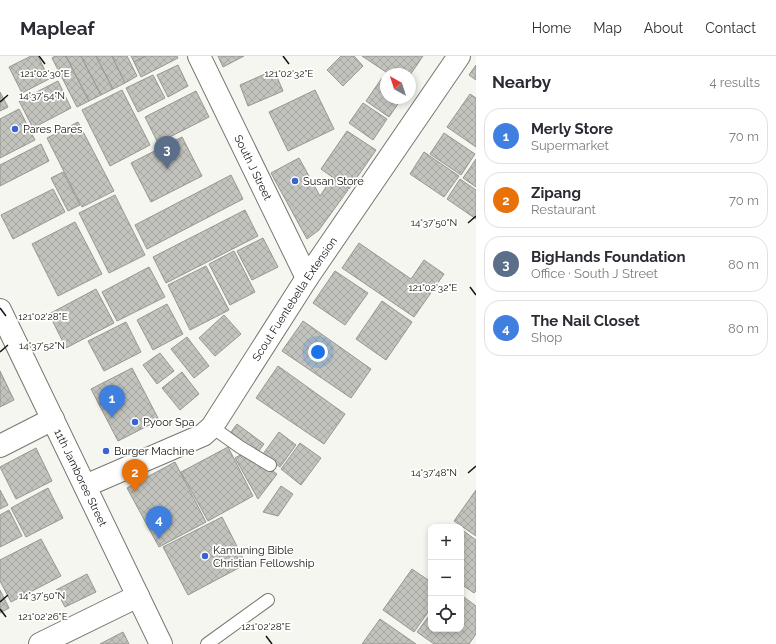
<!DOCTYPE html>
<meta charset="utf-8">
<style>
body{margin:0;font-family:Raleway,sans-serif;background:#f7f7f7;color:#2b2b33}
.controls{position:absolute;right:12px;bottom:12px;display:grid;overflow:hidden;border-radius:8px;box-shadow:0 2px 6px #0003}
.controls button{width:36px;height:36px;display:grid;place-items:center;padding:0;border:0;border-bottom:1px solid #e1e1e2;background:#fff;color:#2b2b33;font:20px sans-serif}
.compass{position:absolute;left:380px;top:12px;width:36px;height:36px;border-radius:50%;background:#fff;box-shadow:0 2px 6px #0003;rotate:321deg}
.you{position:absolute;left:318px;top:296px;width:14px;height:14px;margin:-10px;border:3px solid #fff;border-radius:50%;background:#1a73e8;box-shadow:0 0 0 6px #1a73e833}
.badge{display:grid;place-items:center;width:26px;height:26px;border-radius:50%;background:#db2777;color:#fff;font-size:13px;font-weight:700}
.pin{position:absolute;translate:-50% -33px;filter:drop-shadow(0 1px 2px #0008)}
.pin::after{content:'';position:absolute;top:21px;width:14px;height:12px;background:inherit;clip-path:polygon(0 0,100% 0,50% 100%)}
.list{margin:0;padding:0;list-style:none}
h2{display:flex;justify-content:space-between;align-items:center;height:52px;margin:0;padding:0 16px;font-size:17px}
h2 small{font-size:13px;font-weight:400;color:#7c7c81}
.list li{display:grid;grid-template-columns:26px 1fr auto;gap:12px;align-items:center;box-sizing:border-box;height:56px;margin:0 8px 8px;padding:0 8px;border:1px solid #e1e1e2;border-radius:16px}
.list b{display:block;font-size:15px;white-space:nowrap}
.list p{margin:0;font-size:13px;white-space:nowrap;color:#7c7c81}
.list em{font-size:13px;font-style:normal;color:#7c7c81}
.icon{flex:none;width:22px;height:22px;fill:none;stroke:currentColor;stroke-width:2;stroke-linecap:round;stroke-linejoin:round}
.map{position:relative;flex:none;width:476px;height:588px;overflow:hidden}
header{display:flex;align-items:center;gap:24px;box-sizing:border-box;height:56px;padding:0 20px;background:#fff;border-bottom:1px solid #e1e1e2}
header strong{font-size:19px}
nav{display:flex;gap:22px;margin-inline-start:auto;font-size:14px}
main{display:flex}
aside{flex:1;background:#fff}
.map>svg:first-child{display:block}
.building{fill:url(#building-cross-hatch);stroke:#969791}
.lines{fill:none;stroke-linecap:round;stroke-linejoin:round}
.lane-casing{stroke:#777872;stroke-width:14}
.street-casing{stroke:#777872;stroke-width:24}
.secondary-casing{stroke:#777872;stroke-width:24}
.lane{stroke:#fff;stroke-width:12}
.street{stroke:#fff;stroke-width:22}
.secondary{stroke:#fff;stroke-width:22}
.ticks{fill:none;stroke:#141513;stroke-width:1.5}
.poi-dot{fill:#3a62d3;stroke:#fffffe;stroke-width:1.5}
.labels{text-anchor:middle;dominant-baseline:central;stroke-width:3.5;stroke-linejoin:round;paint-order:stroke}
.poi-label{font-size:11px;fill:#141513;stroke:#fffffe;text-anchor:start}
.street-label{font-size:11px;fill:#141513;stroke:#fffffe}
.ticks-label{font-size:10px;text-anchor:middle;fill:#141513;stroke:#fffffe;stroke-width:3.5;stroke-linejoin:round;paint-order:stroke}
</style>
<header>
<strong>Mapleaf</strong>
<nav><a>Home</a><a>Map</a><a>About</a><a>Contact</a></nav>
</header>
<main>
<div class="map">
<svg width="476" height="588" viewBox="0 0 476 588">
<defs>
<pattern id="building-cross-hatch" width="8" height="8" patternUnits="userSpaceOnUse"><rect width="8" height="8" fill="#c2c3bd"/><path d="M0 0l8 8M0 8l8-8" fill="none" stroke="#a6a7a2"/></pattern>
</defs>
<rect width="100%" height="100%" fill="#f4f6ef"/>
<g class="building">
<path d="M 31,0 L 38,0 L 49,23 L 22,37 L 9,11 Z"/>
<path d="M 55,0 L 66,0 L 89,45 L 77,51 L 52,2 Z"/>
<path d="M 66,0 L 81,0 L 101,39 L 89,45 Z"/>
<path d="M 81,0 L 96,0 L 113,33 L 101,39 Z"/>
<path d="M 96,0 L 112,0 L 125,27 L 113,33 Z"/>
<path d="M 112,0 L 127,0 L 137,20 L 125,27 Z"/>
<path d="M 131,0 L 146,0 L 134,6 Z"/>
<path d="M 146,0 L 177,0 L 178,2 L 141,21 L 134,6 Z"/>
<path d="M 218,0 L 244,0 L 223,11 Z"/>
<path d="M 341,0 L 354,0 L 363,10 L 343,30 L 327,14 Z"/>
<path d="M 362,0 L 423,0 L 410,19 L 410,18 L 389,18 Z"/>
<path d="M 178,9 L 188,30 L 168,41 L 157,19 Z"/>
<path d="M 476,9 L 476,24 L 469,19 Z"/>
<path d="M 274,14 L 283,35 L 248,50 L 240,29 Z"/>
<path d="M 153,19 L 165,42 L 138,56 L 126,32 Z"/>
<path d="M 382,22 L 386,25 L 386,42 L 402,42 L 389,61 L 366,45 Z"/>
<path d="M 58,25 L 71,52 L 33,72 L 19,45 Z"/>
<path d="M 122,34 L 150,89 L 110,110 L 82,54 Z"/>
<path d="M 315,34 L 334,73 L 288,95 L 269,56 Z"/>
<path d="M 196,35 L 209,61 L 158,87 L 145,61 Z"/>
<path d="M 0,36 L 8,51 L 0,55 Z"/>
<path d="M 470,38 L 476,42 L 476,91 L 447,71 Z"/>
<path d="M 363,47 L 387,63 L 373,84 L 349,67 Z"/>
<path d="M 19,53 L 35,84 L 0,102 L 0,63 Z"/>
<path d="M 78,66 L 114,135 L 82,151 L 47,82 Z"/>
<path d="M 347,75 L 376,94 L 349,133 L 321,113 Z"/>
<path d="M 444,77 L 475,98 L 461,119 L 430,98 Z"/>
<path d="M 182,81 L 202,120 L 151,146 L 131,107 Z"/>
<path d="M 41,88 L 49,105 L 0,130 L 0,109 Z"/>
<path d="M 424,96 L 459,120 L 444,141 L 410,118 Z"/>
<path d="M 299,102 L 320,140 L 332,122 L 348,134 L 319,174 L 307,183 L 271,117 Z"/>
<path d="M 476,103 L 476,131 L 463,122 Z"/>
<path d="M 63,116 L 80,149 L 68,155 L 51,122 Z"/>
<path d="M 231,119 L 243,143 L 147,193 L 135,169 Z"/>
<path d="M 460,123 L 476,134 L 476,163 L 447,143 Z"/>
<path d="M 53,133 L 65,156 L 13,183 L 1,159 Z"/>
<path d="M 115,139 L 145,199 L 109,217 L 79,157 Z"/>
<path d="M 245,154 L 258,180 L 166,227 L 153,201 Z"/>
<path d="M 75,166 L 102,218 L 58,240 L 32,188 Z"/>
<path d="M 263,182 L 278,211 L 252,224 L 237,195 Z"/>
<path d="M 359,187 L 411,223 L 424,204 L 444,218 L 414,261 L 342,212 Z"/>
<path d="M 234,195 L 255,236 L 230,249 L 209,208 Z"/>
<path d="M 206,210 L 229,254 L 190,274 L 168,229 Z"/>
<path d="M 149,211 L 165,241 L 117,265 L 102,236 Z"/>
<path d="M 335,215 L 368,237 L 345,269 L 313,247 Z"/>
<path d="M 96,233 L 114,267 L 66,292 L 49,258 Z"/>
<path d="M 382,245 L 412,266 L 386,304 L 356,283 Z"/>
<path d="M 167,248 L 183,278 L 153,294 L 137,264 Z"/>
<path d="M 224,259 L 241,278 L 215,300 L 199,282 Z"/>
<path d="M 303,265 L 371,313 L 351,342 L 282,295 Z"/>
<path d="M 126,266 L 141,296 L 104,315 L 88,285 Z"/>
<path d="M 187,281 L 209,310 L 194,322 L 171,293 Z"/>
<path d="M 160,297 L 174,315 L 157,328 L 143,309 Z"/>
<path d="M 278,310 L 345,358 L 324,388 L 256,342 Z"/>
<path d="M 132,312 L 159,364 L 118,385 L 91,333 Z"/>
<path d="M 0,315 L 14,344 L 0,351 Z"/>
<path d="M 182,316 L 199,338 L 180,354 L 162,332 Z"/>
<path d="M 237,368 L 264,388 L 255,400 L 228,380 Z"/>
<path d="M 279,376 L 296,389 L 280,411 L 263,398 Z"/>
<path d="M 300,387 L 321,402 L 301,429 L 281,413 Z"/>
<path d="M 228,391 L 253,440 L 208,465 L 181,416 Z"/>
<path d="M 36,392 L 52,425 L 16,443 L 0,411 Z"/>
<path d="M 245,396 L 277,418 L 258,443 L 235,402 Z"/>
<path d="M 175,406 L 206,466 L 159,491 L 127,432 Z"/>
<path d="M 281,430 L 293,438 L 278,460 L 263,456 Z"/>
<path d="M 48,432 L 63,462 L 26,481 L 11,452 Z"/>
<path d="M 0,434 L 8,449 L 0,453 Z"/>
<path d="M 476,434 L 476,480 L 454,465 Z"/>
<path d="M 9,454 L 22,480 L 0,491 L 0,459 Z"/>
<path d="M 222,461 L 246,508 L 188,539 L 163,491 Z"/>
<path d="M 461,473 L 476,484 L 476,535 L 474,537 L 461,528 Z"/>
<path d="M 41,483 L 61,520 L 11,546 L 0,525 L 0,504 Z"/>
<path d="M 412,513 L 431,526 L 431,552 L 414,576 L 383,554 Z"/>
<path d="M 87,518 L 96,536 L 65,551 L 56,534 Z"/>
<path d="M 0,534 L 9,552 L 0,557 Z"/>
<path d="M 461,539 L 476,550 L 476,578 L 469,588 L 434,588 L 417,576 L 431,557 L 431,573 L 461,573 Z"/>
<path d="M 380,563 L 416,588 L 362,588 Z"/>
<path d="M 123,576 L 129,588 L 100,588 Z"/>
</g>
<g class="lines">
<g class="lane-casing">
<g id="lane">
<path d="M 212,371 L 240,391 L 270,409"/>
<path d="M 207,588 L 268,544"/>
</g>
</g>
<g class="street-casing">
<g id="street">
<path id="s1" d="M 199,0 L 307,222"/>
<path d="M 0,390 L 53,363"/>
<path id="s2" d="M 85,430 L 203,379 L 212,371 L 307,222 L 459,0"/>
<path d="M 40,588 L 138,540"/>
</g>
</g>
<g class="secondary-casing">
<g id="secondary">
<path id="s3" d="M 0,254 L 161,588"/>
</g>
</g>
<use href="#lane" class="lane"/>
<use href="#street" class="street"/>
<use href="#secondary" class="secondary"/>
</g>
<path class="ticks" d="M 39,0 L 45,8M 283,0 L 289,8M 0,46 L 8,39M 468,167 L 476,160M 470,231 L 476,239M 0,252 L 6,260M 0,296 L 8,289M 468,417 L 476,410M 0,546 L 8,539M 0,553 L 6,561M 266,580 L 272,588"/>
<g class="poi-dot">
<circle cx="15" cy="73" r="4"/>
<circle cx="295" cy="125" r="4"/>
<circle cx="135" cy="366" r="4"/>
<circle cx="106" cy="395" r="4"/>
<circle cx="205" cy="500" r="4"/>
</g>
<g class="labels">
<g class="poi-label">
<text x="23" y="73">Pares Pares</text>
<text x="303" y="125">Susan Store</text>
<text x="143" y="366">Pyoor Spa</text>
<text x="114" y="395">Burger Machine</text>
<text x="213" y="494">Kamuning Bible<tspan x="213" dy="13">Christian Fellowship</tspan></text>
</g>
<g class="street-label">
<text stroke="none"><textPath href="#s1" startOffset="124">South J Street</textPath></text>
<text stroke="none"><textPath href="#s2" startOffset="293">Scout Fuentebella Extension</textPath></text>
<text stroke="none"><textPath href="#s3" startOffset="186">11th Jamboree Street</textPath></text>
</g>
</g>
<g class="ticks-label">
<text x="45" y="21">121°02'30"E</text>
<text x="289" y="21">121°02'32"E</text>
<text x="42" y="43">14°37'54"N</text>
<text x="434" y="170">14°37'50"N</text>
<text x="433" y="235">121°02'32"E</text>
<text x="43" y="264">121°02'28"E</text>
<text x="42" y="293">14°37'52"N</text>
<text x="434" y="420">14°37'48"N</text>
<text x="42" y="543">14°37'50"N</text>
<text x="43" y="564">121°02'26"E</text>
<text x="266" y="574">121°02'28"E</text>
</g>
</svg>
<div class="controls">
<button>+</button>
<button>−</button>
<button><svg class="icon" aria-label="locate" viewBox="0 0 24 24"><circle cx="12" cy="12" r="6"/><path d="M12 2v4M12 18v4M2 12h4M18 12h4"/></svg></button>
</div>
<svg class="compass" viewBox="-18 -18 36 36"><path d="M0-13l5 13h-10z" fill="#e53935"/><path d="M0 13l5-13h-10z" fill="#7c7c81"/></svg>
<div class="you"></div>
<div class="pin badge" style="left:112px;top:362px;background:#3f7fe0">1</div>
<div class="pin badge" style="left:135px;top:436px;background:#e8710a">2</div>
<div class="pin badge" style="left:167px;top:113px;background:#5c6f8a">3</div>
<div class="pin badge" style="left:159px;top:483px;background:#3f7fe0">4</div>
</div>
<aside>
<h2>Nearby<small>4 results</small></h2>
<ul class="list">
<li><span class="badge" style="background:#3f7fe0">1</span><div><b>Merly Store</b><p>Supermarket</p></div><em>70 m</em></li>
<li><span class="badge" style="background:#e8710a">2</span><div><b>Zipang</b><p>Restaurant</p></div><em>70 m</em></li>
<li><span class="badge" style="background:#5c6f8a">3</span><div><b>BigHands Foundation</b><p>Office · South J Street</p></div><em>80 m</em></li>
<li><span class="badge" style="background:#3f7fe0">4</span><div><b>The Nail Closet</b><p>Shop</p></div><em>80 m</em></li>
</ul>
</aside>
</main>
